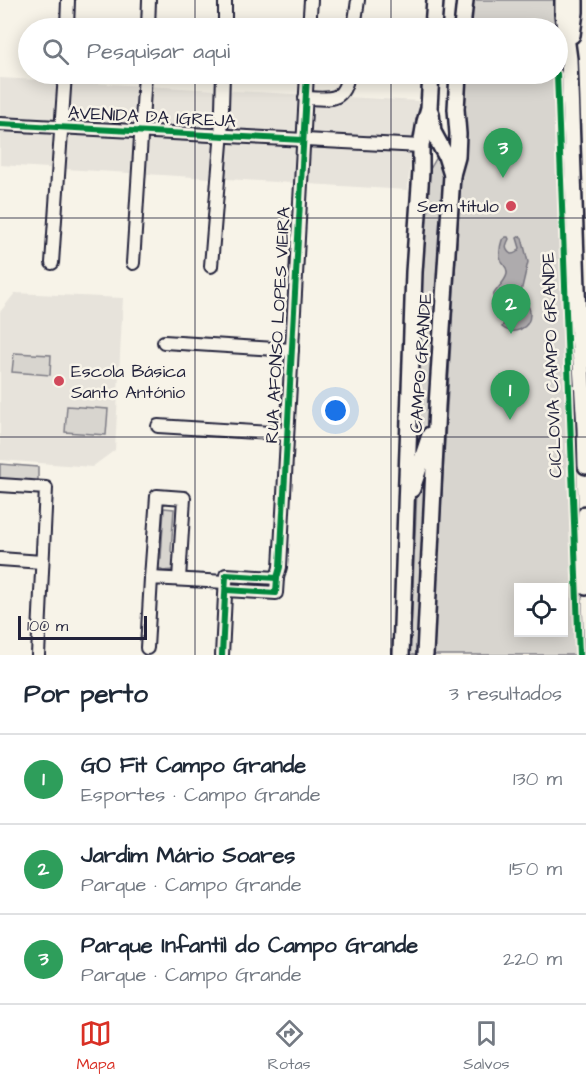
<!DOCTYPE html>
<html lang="pt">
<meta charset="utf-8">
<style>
body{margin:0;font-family:"Architects Daughter",sans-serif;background:#f6f6f7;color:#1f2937}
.controls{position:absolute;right:18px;bottom:18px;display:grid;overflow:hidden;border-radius:0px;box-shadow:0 3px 15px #0003}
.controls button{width:54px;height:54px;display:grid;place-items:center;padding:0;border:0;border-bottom:2px solid #e0e1e3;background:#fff;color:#1f2937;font:30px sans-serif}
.scale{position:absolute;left:18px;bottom:15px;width:129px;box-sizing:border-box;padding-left:6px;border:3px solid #22223b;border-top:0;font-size:16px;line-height:21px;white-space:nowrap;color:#22223b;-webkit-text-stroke:4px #f7f3e8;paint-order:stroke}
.you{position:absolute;left:336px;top:411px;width:21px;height:21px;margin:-15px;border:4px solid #fff;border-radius:50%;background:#1a73e8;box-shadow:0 0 0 9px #1a73e833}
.badge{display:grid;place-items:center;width:39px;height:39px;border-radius:50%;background:#d93025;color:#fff;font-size:20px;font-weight:700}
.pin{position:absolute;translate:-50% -50px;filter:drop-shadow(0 2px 3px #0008)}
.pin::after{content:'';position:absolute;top:32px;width:21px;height:18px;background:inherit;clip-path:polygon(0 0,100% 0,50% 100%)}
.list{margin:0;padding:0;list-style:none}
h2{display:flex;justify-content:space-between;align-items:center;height:78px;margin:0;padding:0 24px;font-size:26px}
h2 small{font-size:20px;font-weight:400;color:#747a83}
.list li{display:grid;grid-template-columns:39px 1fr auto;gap:18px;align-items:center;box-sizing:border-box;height:90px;padding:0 24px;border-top:2px solid #e0e1e3}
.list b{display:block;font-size:22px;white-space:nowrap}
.list p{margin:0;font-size:20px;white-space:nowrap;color:#747a83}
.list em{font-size:20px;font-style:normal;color:#747a83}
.icon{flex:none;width:33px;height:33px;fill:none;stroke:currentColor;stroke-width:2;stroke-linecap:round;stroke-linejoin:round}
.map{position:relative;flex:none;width:586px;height:655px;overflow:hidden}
.search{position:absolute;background:#fff;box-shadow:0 3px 15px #0003;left:18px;right:18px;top:18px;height:66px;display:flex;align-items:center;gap:15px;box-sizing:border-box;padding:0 21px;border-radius:33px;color:#747a83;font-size:22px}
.sheet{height:348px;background:#fff}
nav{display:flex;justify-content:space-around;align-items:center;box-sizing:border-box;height:84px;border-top:2px solid #e0e1e3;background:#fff;font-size:16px;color:#747a83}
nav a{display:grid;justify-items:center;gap:3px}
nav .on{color:#d93025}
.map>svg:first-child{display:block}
.built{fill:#e7e3db}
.green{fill:#d8d5cf;stroke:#7d7c85;stroke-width:1.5;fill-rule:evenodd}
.water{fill:#aeabad;stroke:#76747f;stroke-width:1.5}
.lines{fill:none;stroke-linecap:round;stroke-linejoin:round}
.minor-casing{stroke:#22223b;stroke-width:16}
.major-casing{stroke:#22223b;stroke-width:20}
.minor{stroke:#f7f3e8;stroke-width:12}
.major{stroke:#f7f3e8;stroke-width:15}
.cycleway-casing{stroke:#f7f3e8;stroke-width:10}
.cycleway{stroke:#00873e;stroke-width:6}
.grid{fill:none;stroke:#22223b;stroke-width:1.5;stroke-opacity:0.55}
.poi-dot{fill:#d1495b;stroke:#f7f3e8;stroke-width:2}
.labels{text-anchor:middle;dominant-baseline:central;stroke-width:5;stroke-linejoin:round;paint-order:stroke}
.street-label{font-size:18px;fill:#22223b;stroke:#f7f3e8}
.poi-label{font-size:18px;fill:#22223b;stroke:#f7f3e8;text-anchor:end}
</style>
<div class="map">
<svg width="586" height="655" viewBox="0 0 586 655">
<rect width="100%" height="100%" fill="#f7f3e8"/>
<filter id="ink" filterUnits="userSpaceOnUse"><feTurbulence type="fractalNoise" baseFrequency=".0167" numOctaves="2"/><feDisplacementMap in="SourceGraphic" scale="12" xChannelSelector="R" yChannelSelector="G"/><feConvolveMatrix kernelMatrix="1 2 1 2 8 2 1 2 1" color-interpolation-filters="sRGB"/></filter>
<g filter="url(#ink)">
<g class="built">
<path d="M 0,78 L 419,101 L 407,190 L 0,165 Z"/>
<path d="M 15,293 L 123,298 L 115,450 L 92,467 L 0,460 L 0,312 Z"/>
</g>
<g class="green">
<path d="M 471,0 L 558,0 L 584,655 L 432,655 L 467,74 L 558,74 L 558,28 L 469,28 ZM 518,588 L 564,588 L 564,632 L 518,632 Z"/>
<path d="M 437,157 L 438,157 L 442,159 L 445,177 L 430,425 L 414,459 L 426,185 L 429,171 Z"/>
<path d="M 14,353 L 51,355 L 50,375 L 12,372 Z"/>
<path d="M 67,406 L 108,409 L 106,435 L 65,432 Z"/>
<path d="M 428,461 L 419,655 L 410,655 L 417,489 Z"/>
<path d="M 0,464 L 38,467 L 38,482 L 0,480 Z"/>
<path d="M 164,508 L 174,509 L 171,551 L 177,558 L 177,565 L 172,570 L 163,571 L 158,568 L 158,559 L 161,559 Z"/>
</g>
<path class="water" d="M 520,236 L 522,238 L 528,262 L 521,292 C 523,300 531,306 530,314 C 530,329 513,336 502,327 C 509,315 509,309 495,302 L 493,296 C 496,288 505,283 507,274 C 508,267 504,266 501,261 C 499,255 500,246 502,240 L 506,237 L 508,237 L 509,239 C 506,245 504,249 511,254 C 516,254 518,252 520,248 L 517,238 Z"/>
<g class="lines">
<g class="minor-casing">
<g id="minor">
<path d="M 67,28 L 68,0"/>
<path d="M 148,28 L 149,0"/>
<path d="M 225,28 L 225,0"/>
<path d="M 309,28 L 311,0"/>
<path d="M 354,28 L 358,0"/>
<path d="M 305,98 C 330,99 344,103 348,74"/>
<path d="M 0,124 L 421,146"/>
<path d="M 52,263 L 65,74"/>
<path d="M 133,263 L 145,74"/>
<path d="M 211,266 L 221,143 L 223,74"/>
<path d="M 164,342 L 292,350"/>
<path d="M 158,426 L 287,434"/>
<path d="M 0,485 L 46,488 L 38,655"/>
<path d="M 0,559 L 42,562"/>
<path d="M 151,578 L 157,496 L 184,498 L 179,579"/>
<path d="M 226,590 L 276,593 L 277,578 L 280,567 L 307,74"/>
<path d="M 147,648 L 151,578 L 226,582"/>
<path d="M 222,655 L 226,575 L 277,578"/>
</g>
</g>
<g class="major-casing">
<g id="major">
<path d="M 563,0 L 563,14 L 569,59 L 578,317 L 585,428 L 586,466"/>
<path d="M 433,28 L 435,0"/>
<path d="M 462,28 L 465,0"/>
<path d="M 572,35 L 575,12 L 575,0"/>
<path d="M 431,113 L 433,132 L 446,156 L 452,175"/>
<path d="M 412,489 L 430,435"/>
<path d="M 586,514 L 584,544 L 586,587"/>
<path d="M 401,655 L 414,272 L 421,171 L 421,146 L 425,122 L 429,108 L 431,74"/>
<path d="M 425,655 L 437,406 L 452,175 L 457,157 L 458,134 L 456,109 L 458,74"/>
</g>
</g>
<use href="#minor" class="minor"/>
<use href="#major" class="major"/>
<g class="cycleway-casing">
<g id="cycleway">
<path d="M 557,74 L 579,655"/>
<path d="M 0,124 L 303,140"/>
<path d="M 226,590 L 276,593 L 277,578 L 280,567 L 307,74"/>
<path d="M 222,655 L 226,575 L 277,578"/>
</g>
</g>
<use href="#cycleway" class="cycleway"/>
</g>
</g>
<path class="grid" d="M 195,0 L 195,28M 391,0 L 391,28M 195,74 L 195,655M 391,74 L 391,655M 0,218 L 586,218M 0,437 L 586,437"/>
<g class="poi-dot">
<circle cx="511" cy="206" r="6"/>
<circle cx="59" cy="381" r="6"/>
</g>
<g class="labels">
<g class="street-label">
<text transform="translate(152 117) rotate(3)">AVENIDA DA IGREJA</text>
<text transform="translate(278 325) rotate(-87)">RUA AFONSO LOPES VIEIRA</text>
<text transform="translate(421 363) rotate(-86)">CAMPO GRANDE</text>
<text transform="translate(552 365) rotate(-92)">CICLOVIA CAMPO GRANDE</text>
</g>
<g class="poi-label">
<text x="499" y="206">Sem título</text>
<text x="71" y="371" text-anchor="start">Escola Básica<tspan x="71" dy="21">Santo António</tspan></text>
</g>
</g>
</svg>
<div class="controls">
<button><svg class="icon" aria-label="locate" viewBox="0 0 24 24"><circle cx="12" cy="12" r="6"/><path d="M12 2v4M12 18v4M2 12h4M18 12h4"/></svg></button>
</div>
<div class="scale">100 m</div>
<div class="you"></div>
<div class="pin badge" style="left:510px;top:420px;background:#2e9e5b">1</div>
<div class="pin badge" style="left:511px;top:334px;background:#2e9e5b">2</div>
<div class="pin badge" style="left:503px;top:178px;background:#2e9e5b">3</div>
<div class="search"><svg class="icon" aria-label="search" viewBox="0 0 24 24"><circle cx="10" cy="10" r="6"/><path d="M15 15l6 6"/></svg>Pesquisar aqui</div>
</div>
<section class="sheet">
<h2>Por perto<small>3 resultados</small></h2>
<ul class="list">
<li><span class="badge" style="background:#2e9e5b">1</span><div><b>GO Fit Campo Grande</b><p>Esportes · Campo Grande</p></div><em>130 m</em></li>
<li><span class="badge" style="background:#2e9e5b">2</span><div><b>Jardim Mário Soares</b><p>Parque · Campo Grande</p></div><em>150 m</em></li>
<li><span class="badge" style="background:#2e9e5b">3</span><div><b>Parque Infantil do Campo Grande</b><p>Parque · Campo Grande</p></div><em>220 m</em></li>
</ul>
</section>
<nav>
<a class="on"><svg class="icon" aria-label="map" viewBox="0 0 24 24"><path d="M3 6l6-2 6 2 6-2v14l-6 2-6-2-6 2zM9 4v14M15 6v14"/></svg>Mapa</a>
<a><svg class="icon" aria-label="directions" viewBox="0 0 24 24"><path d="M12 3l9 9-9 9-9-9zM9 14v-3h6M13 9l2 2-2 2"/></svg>Rotas</a>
<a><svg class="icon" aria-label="saved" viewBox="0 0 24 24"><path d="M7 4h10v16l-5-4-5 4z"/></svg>Salvos</a>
</nav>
